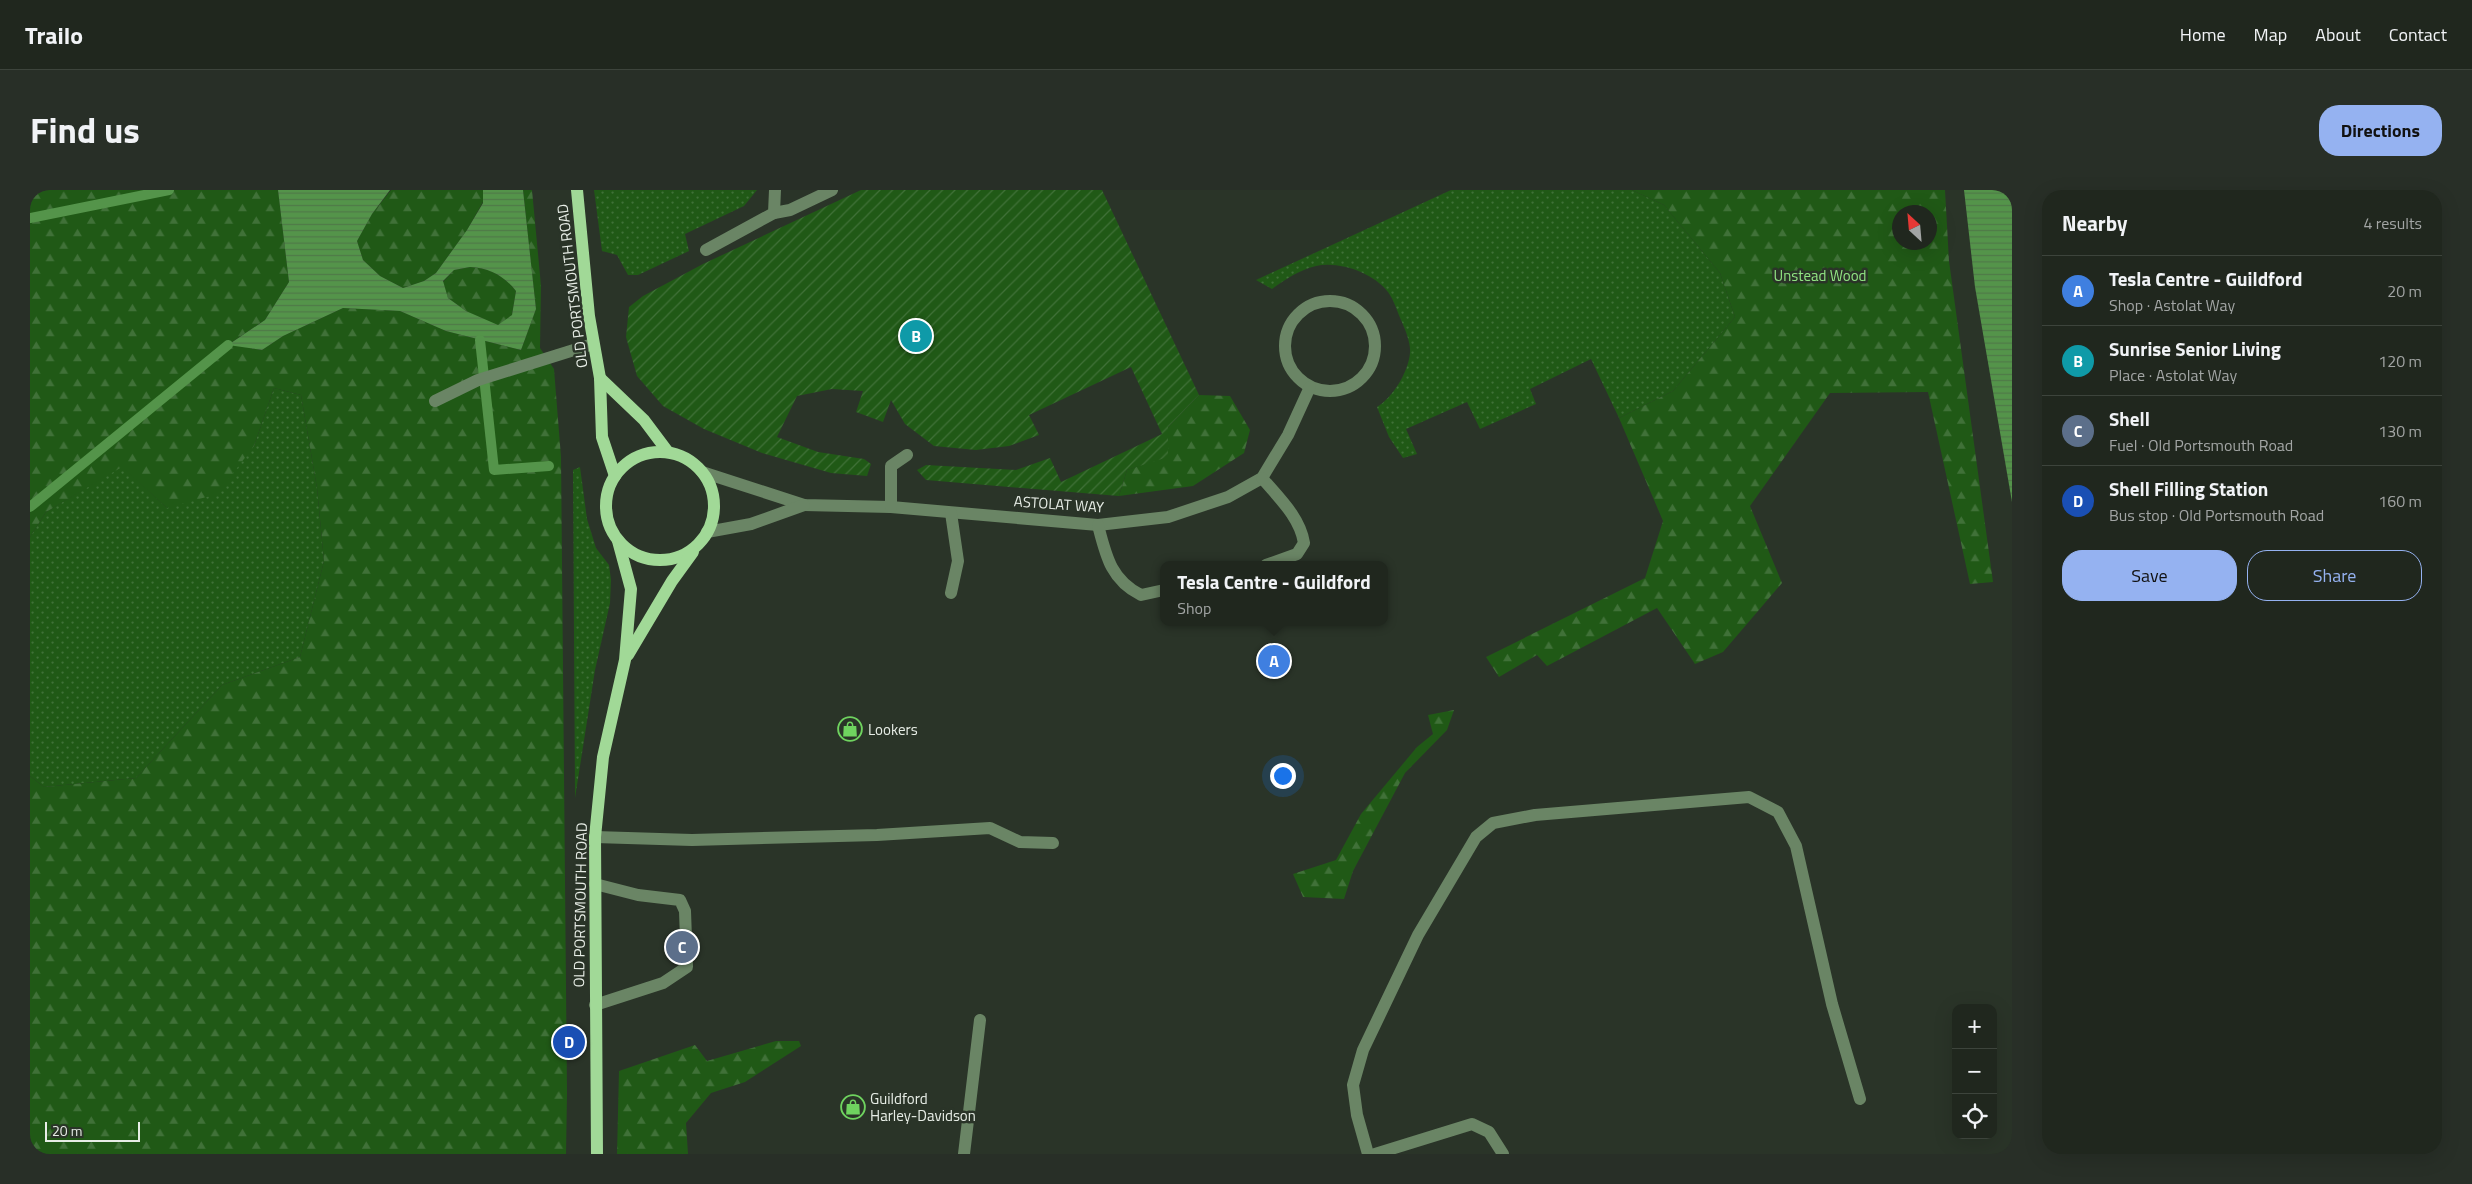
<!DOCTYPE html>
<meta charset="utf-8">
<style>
body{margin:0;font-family:"Titillium Web",sans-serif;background:#282f27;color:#f1f3f6}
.controls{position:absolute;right:15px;bottom:15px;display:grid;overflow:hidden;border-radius:10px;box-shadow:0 5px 20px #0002}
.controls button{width:45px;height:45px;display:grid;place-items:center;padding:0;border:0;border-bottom:1px solid #3d443c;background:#20271e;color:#f1f3f6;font:25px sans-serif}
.compass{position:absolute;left:1862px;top:15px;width:45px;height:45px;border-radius:50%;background:#20271e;box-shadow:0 5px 20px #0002;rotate:334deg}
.scale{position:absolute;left:15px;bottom:12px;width:95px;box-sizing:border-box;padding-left:5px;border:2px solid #e7ede6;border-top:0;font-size:14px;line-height:18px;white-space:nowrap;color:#e7ede6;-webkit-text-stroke:4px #2a3428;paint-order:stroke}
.you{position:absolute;left:1252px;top:585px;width:18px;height:18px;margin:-12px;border:4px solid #fff;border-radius:50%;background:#1a73e8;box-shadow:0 0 0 8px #1a73e833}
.badge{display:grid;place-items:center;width:32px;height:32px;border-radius:50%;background:#95b2f1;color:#fff;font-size:16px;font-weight:700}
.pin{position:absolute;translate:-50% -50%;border:2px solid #fff;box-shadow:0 1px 5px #0006}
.popup{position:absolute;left:1130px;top:371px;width:228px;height:65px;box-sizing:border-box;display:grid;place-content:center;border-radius:10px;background:#20271e;filter:drop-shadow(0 1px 4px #0005);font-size:16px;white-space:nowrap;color:#a2a5a4}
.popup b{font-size:19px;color:#f1f3f6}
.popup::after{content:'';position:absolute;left:50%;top:100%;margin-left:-10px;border:10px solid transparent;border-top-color:#20271e}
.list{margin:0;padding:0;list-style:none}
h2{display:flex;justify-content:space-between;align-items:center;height:65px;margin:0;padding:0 20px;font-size:21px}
h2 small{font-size:16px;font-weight:400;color:#a2a5a4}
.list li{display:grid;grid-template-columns:32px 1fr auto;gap:15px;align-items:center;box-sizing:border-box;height:70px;padding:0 20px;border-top:1px solid #3d443c}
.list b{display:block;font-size:19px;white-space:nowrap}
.list p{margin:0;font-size:16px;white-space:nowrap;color:#a2a5a4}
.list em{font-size:16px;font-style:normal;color:#a2a5a4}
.actions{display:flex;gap:10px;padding:15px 20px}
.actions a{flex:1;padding:11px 0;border:1px solid #95b2f1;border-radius:20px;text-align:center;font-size:18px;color:#95b2f1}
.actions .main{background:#95b2f1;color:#111}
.icon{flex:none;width:28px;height:28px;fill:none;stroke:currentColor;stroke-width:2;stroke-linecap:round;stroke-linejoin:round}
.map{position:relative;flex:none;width:1982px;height:964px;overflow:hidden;border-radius:20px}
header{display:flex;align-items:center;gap:30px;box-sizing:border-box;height:70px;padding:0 25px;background:#20271e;border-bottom:1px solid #3d443c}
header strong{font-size:24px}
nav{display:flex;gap:28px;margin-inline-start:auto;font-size:18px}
.intro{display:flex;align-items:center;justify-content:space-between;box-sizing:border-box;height:120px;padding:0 30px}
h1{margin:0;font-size:35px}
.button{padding:12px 22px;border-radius:20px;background:#95b2f1;color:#111;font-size:18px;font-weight:700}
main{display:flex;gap:30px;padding:0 30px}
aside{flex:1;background:#20271e;border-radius:20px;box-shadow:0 5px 20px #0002}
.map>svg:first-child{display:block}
.grass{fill:url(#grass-dots)}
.forest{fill:url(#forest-firs);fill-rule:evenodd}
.garden{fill:url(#garden-furrows)}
.water{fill:url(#water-rules);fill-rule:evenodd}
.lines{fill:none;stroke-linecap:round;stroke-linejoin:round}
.stream{stroke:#54944a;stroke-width:10}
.minor{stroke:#6a8565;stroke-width:12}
.major{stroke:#a1d997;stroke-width:12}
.labels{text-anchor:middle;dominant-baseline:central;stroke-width:5;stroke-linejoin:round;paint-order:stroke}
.park-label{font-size:15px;fill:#91e583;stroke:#2a3428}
.street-label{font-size:15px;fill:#e7ede6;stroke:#2a3428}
.poi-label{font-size:15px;fill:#e7ede6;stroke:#2a3428;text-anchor:start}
</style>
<header>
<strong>Trailo</strong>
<nav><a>Home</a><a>Map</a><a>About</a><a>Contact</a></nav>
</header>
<div class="intro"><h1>Find us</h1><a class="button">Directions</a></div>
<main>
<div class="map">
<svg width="1982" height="964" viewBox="0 0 1982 964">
<defs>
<pattern id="grass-dots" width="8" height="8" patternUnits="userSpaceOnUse" patternTransform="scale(1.25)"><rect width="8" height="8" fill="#205916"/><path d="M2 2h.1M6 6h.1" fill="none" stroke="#407138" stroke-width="1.8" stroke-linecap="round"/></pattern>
<pattern id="forest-firs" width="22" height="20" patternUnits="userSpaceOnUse" patternTransform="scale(1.25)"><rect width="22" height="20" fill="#205916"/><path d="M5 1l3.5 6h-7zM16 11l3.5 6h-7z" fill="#407138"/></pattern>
<pattern id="garden-furrows" width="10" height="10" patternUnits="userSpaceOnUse" patternTransform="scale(1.25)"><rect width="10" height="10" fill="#205916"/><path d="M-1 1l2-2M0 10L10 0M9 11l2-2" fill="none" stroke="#407138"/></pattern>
<pattern id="water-rules" width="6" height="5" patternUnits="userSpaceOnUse" patternTransform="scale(1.25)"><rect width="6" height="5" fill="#54944a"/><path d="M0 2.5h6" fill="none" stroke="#4f7948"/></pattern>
</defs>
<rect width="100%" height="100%" fill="#2a3428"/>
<g class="grass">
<path d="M 564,0 L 727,0 L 714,16 L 655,44 L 659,61 L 608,85 L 598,85 L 587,65 L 572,61 Z"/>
<path d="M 1421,0 L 1602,0 L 1634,15 L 1690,83 L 1705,127 L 1643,201 L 1589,228 L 1561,169 L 1500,199 L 1506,214 L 1450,239 L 1437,212 L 1376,239 L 1387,264 L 1373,268 L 1359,247 L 1347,217 C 1363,207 1378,183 1380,163 C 1381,153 1375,139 1371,130 C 1367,121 1364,110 1358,102 C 1343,83 1310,71 1286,76 C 1269,80 1256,89 1242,99 L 1226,90 Z"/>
<path d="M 244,198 L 271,205 L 287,298 L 294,371 L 270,467 L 192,495 L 106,588 L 14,597 L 0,586 L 0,347 L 16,322 L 92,276 L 137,318 L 224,256 Z"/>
<path d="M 550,277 L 557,329 L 566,358 L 579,375 L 581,390 L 580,413 L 565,480 L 545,608 L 543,280 Z"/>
</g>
<g class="forest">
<path d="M 0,0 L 248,0 L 259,92 L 235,130 L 199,154 L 232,160 L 253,146 L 313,118 L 370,121 L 416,141 L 491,160 L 506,119 L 493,0 L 502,0 L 511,96 L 510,158 L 524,179 L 531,267 L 537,903 L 536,964 L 0,964 L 0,586 L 14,597 L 106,588 L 192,495 L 270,467 L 294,371 L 287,298 L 271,205 L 244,198 L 224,256 L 187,304 L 137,318 L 92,277 L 16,322 L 0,347 Z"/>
<path d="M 361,0 L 453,0 L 453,12 L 437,40 L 406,83 L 394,91 L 373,98 L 350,86 L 333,70 L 327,51 L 342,24 Z"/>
<path d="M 1602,0 L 1915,0 L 1919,71 L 1963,392 L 1940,394 L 1898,202 L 1800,203 L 1720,316 L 1752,393 L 1693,462 L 1665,474 L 1627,418 L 1517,476 L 1507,465 L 1469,487 L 1456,467 L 1615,388 L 1633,331 L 1589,228 L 1643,201 L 1705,127 L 1690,83 L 1634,15 ZM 1870,22 L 1900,22 L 1900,52 L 1870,52 Z"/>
<path d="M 440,77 C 460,78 474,86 486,101 L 482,125 L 468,136 L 436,121 L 418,108 L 413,92 L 424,80 Z"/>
<path d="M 1169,205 L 1200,206 L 1220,240 L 1214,263 L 1163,296 L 1089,306 L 1097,280 L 1138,266 L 1138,237 Z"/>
<path d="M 1424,520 L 1417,540 L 1375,583 L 1323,681 L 1314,709 L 1273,707 L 1263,684 L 1306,670 L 1331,624 L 1387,557 L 1403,544 L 1398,525 Z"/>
<path d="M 746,851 L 769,851 L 771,856 L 715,892 L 681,903 L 656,933 L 658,964 L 587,964 L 589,881 L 665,855 L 677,871 Z"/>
</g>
<path class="garden" d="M 831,0 L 1072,0 L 1169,205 L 1138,237 L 1138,267 L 1097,280 L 1089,306 L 896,290 L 887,280 L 896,275 L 986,280 L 1020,268 L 1031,292 L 1132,244 L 1101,177 L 999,225 L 1009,245 L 979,256 L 946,260 L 904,256 L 875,234 L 861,210 L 853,232 L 826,222 L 833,201 L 802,199 L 767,206 L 747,247 L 788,262 L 834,269 L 841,274 L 837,286 L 801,283 L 732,263 L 674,239 L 633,216 L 607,186 L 596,147 L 599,117 L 613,106 L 673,74 Z"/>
<g class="water">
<path d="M 248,0 L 360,0 L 342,24 L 327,51 L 333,70 L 350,86 L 373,98 L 394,91 L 406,83 L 437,40 L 453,13 L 453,0 L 493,0 L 506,119 L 491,160 L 416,141 L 370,121 L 313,118 L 253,146 L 232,160 L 198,155 L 235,130 L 259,92 ZM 440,77 C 460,78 474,86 486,101 L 482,125 L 468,135 L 436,121 L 418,108 L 413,91 L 424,80 Z"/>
<path d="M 1934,0 L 1982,0 L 1982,312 L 1945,97 Z"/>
</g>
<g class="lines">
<g class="stream">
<path d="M 0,28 L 139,0"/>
<path d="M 450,150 L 464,280 L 519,276"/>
<path d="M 0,317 L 198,155"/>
</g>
<g class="minor">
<path d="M 744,23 L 760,20 L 802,0"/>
<path d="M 676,60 L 744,23 L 745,0"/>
<circle cx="1300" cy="156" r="45"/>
<path d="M 405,211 L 448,190 L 563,154"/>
<path d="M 672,282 L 774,315 L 861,317 L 1068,335 L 1138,327 L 1198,307 L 1232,288 L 1258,245 L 1280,197"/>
<path d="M 1232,288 C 1248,307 1270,327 1274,353 L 1267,364 L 1236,375"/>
<path d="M 861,317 L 861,276 L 877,265"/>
<path d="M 1068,335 C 1076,366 1081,390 1111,405 L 1134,400"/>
<path d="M 677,342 L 721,334 L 774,315"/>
<path d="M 921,403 L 928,371 L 921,323"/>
<path d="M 565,647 L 662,650 L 847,645 L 960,638 L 990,652 L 1023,653"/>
<path d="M 565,694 L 608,705 L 650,710 L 655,721 L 657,777 L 633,793 L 565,815"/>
<path d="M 934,964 L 950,830"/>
<path d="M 1338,964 L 1327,925 L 1323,895 L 1333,860 L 1388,745 L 1446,647 L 1463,633 L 1505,625 L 1719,607 L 1748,622 L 1766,656 L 1802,814 L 1830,909"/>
<path d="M 1345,964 L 1442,934 L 1459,942 L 1473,964"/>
</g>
<g class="major">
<path d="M 547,0 L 559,126 L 570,188 L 572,247 L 585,286"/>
<path d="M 570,188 L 614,230 L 638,262"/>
<circle cx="630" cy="316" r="54"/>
<path d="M 598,465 L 642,391 L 663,362"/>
<path d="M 567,964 L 565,647 L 573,567 L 595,470 L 601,399 L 588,351"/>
</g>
</g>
<defs>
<g id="shop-ring" transform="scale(1.25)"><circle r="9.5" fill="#2a3428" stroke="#6fd35f" stroke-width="1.5"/><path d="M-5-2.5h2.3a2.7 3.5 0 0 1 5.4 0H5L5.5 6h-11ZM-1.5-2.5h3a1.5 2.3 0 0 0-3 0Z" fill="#6fd35f"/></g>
</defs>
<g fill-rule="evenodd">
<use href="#shop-ring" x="820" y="539"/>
<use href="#shop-ring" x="823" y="917"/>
</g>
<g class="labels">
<g class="park-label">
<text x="1790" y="85">Unstead Wood</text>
</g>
<g class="street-label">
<text transform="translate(542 96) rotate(-97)">OLD PORTSMOUTH ROAD</text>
<text transform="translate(1029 314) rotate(4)">ASTOLAT WAY</text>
<text transform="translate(550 715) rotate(-89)">OLD PORTSMOUTH ROAD</text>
</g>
<g class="poi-label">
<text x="838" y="539">Lookers</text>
<text x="840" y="908">Guildford<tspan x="840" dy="17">Harley-Davidson</tspan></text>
</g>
</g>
</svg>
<div class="controls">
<button>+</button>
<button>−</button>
<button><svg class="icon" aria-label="locate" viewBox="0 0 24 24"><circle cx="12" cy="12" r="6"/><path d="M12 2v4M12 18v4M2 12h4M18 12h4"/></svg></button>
</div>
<svg class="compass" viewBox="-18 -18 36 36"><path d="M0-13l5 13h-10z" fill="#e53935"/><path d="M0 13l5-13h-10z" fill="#a2a5a4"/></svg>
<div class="scale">20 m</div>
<div class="you"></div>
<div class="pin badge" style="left:1244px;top:471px;background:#3f7fe0">A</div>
<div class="popup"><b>Tesla Centre - Guildford</b>Shop</div>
<div class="pin badge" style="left:886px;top:146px;background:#0f9aa8">B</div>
<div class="pin badge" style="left:652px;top:757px;background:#5c6f8a">C</div>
<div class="pin badge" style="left:539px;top:852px;background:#1a4fb4">D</div>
</div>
<aside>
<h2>Nearby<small>4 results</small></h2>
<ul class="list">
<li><span class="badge" style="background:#3f7fe0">A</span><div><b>Tesla Centre - Guildford</b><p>Shop · Astolat Way</p></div><em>20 m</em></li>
<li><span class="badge" style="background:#0f9aa8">B</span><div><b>Sunrise Senior Living</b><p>Place · Astolat Way</p></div><em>120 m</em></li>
<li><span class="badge" style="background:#5c6f8a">C</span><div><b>Shell</b><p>Fuel · Old Portsmouth Road</p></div><em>130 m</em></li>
<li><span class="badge" style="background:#1a4fb4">D</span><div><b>Shell Filling Station</b><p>Bus stop · Old Portsmouth Road</p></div><em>160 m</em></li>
</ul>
<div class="actions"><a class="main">Save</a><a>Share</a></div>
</aside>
</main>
